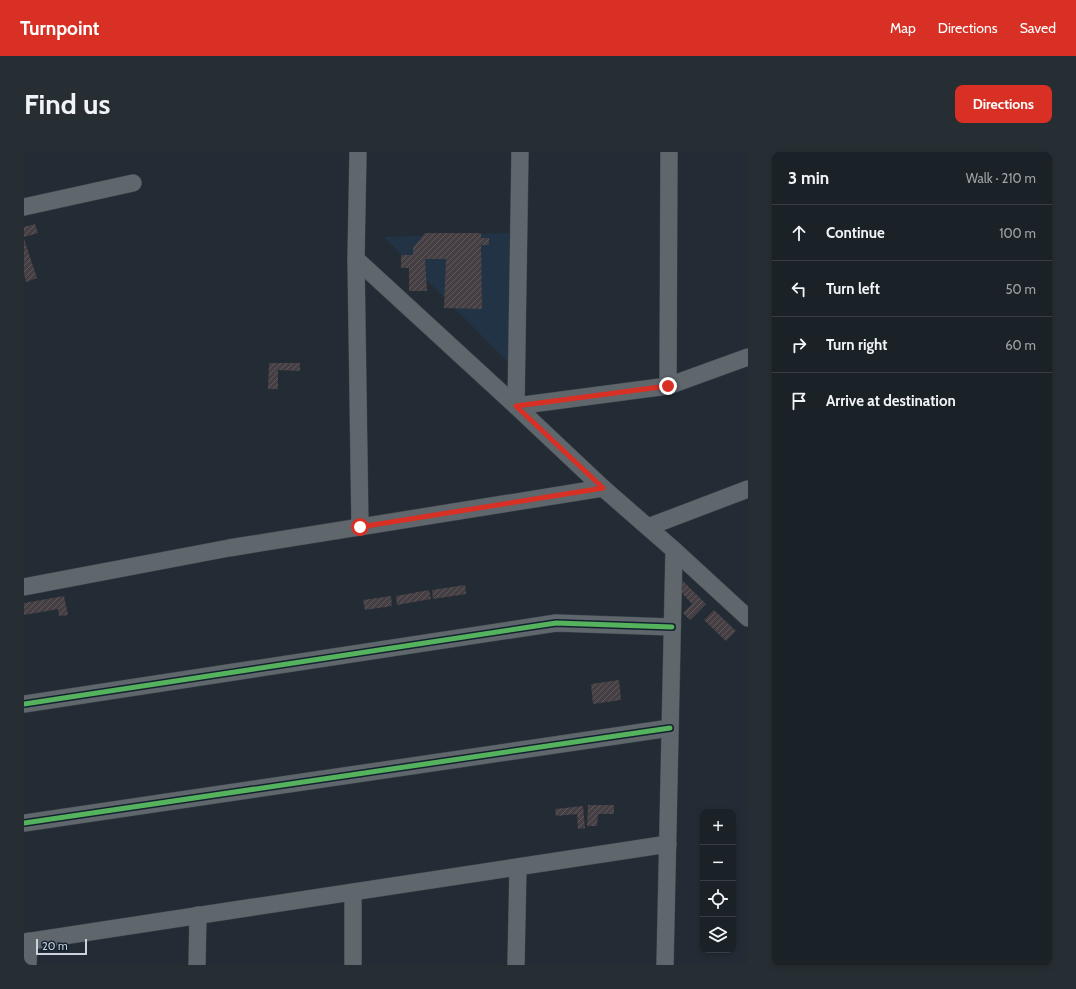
<!DOCTYPE html>
<meta charset="utf-8">
<style>
body{margin:0;font-family:Cabin,sans-serif;background:#272e33;color:#f1f3f6}
.controls{position:absolute;right:12px;bottom:12px;display:grid;overflow:hidden;border-radius:8px;box-shadow:0 2px 6px #0003}
.controls button{width:36px;height:36px;display:grid;place-items:center;padding:0;border:0;border-bottom:1px solid #383e44;background:#1a2127;color:#f1f3f6;font:20px sans-serif}
.scale{position:absolute;left:12px;bottom:10px;width:51px;box-sizing:border-box;padding-left:4px;border:2px solid #cad3dd;border-top:0;font-size:11px;line-height:14px;white-space:nowrap;color:#cad3dd;-webkit-text-stroke:3px #142230;paint-order:stroke}
.stop{position:absolute;width:12px;height:12px;margin:-9px;border:3px solid #d93025;border-radius:50%;background:#fff}
.stop.end{background:#d93025;border-color:#fff;box-shadow:0 1px 4px #0008}
.list{margin:0;padding:0;list-style:none}
h2{display:flex;justify-content:space-between;align-items:center;height:52px;margin:0;padding:0 16px;font-size:17px}
h2 small{font-size:13px;font-weight:400;color:#9fa3a7}
.list li{display:grid;grid-template-columns:26px 1fr auto;gap:12px;align-items:center;box-sizing:border-box;height:56px;padding:0 16px;border-top:1px solid #383e44}
.list b{display:block;font-size:15px;white-space:nowrap}
.list em{font-size:13px;font-style:normal;color:#9fa3a7}
.icon{flex:none;width:22px;height:22px;fill:none;stroke:currentColor;stroke-width:2;stroke-linecap:round;stroke-linejoin:round}
.map{position:relative;flex:none;width:724px;height:813px;overflow:hidden;border-radius:8px}
header{display:flex;align-items:center;gap:24px;box-sizing:border-box;height:56px;padding:0 20px;background:#d93025;color:#fff}
header strong{font-size:19px}
nav{display:flex;gap:22px;margin-inline-start:auto;font-size:14px}
.intro{display:flex;align-items:center;justify-content:space-between;box-sizing:border-box;height:96px;padding:0 24px}
h1{margin:0;font-size:28px}
.button{padding:10px 18px;border-radius:8px;background:#d93025;color:#fff;font-size:14px;font-weight:700}
main{display:flex;gap:24px;padding:0 24px}
aside{flex:1;background:#1a2127;border-radius:8px;box-shadow:0 2px 6px #0003}
.map>svg:first-child{display:block}
.built{fill:#213344}
.building{fill:url(#building-hatch)}
.lines{fill:none;stroke-linecap:round;stroke-linejoin:round}
.street-casing{stroke:#3f474d;stroke-width:18}
.street{stroke:#5f666c;stroke-width:17}
.cycleway-casing{stroke:#142230;stroke-width:8}
.cycleway{stroke:#56b35d;stroke-width:5}
.route{stroke:#d93025;stroke-width:5}
</style>
<header>
<strong>Turnpoint</strong>
<nav><a>Map</a><a>Directions</a><a>Saved</a></nav>
</header>
<div class="intro"><h1>Find us</h1><a class="button">Directions</a></div>
<main>
<div class="map">
<svg width="724" height="813" viewBox="0 0 724 813">
<defs>
<pattern id="building-hatch" width="6" height="6" patternUnits="userSpaceOnUse"><rect width="6" height="6" fill="#453e42"/><path d="M-1 1l2-2M0 6l6-6M5 7l2-2" fill="none" stroke="#5e595d"/></pattern>
</defs>
<rect width="100%" height="100%" fill="#232c34"/>
<path class="built" d="M 485,81 L 485,211 L 360,85 Z"/>
<g class="building">
<path d="M 11,72 L 14,81 L 0,85 L 0,75 Z"/>
<path d="M 401,81 L 457,81 L 457,86 L 465,86 L 465,93 L 457,93 L 458,157 L 420,156 L 422,107 L 401,107 L 403,139 L 385,139 L 385,116 L 377,116 L 377,103 L 389,103 L 389,96 Z"/>
<path d="M 0,87 L 13,126 L 2,130 L 0,122 Z"/>
<path d="M 245,211 L 276,211 L 276,219 L 254,218 L 254,237 L 244,237 Z"/>
<path d="M 657,427 L 682,452 L 666,468 L 659,461 L 668,452 L 655,438 Z"/>
<path d="M 441,433 L 442,442 L 409,447 L 408,438 Z"/>
<path d="M 405,438 L 407,447 L 373,453 L 372,444 Z"/>
<path d="M 40,444 L 44,463 L 35,464 L 34,457 L 0,463 L 0,451 Z"/>
<path d="M 367,444 L 368,454 L 341,458 L 339,448 Z"/>
<path d="M 690,458 L 712,479 L 702,489 L 680,468 Z"/>
<path d="M 595,528 L 597,548 L 569,552 L 567,532 Z"/>
<path d="M 564,653 L 590,653 L 590,662 L 574,662 L 573,674 L 563,674 Z"/>
<path d="M 559,654 L 561,676 L 554,677 L 553,662 L 532,664 L 531,657 Z"/>
</g>
<g class="lines">
<g class="street-casing">
<g id="street">
<path d="M 334,0 L 332,107 L 492,254 L 579,336 L 650,398 L 724,466"/>
<path d="M 496,0 L 492,254 L 644,234 L 724,205"/>
<path d="M 0,55 L 109,31"/>
<path d="M 332,107 L 336,375"/>
<path d="M 644,234 L 645,0"/>
<path d="M 624,375 L 724,337"/>
<path d="M 0,435 L 205,396 L 579,336"/>
<path d="M 0,552 L 532,471 L 648,475"/>
<path d="M 0,671 L 646,576"/>
<path d="M 0,790 L 644,692"/>
<path d="M 4,813 L 5,789"/>
<path d="M 173,813 L 174,763"/>
<path d="M 329,813 L 329,740"/>
<path d="M 492,813 L 494,715"/>
<path d="M 641,813 L 650,398"/>
</g>
</g>
<use href="#street" class="street"/>
<g class="cycleway-casing">
<g id="cycleway">
<path d="M 0,552 L 532,471 L 648,475"/>
<path d="M 0,671 L 646,576"/>
</g>
</g>
<use href="#cycleway" class="cycleway"/>
</g>
<g class="lines">
<path class="route" d="M 336,375 L 579,336 L 492,254 L 644,234"/>
</g>
</svg>
<div class="controls">
<button>+</button>
<button>−</button>
<button><svg class="icon" aria-label="locate" viewBox="0 0 24 24"><circle cx="12" cy="12" r="6"/><path d="M12 2v4M12 18v4M2 12h4M18 12h4"/></svg></button>
<button><svg class="icon" aria-label="layers" viewBox="0 0 24 24"><path d="M12 4l9 5-9 5-9-5zM3 14l9 5 9-5"/></svg></button>
</div>
<div class="scale">20 m</div>
<div class="stop" style="left:336px;top:375px"></div>
<div class="stop end" style="left:644px;top:234px"></div>
</div>
<aside>
<h2>3 min<small>Walk · 210 m</small></h2>
<ul class="list">
<li><svg class="icon" aria-label="ahead" viewBox="0 0 24 24"><path d="M12 20V5M6 11l6-6 6 6"/></svg><div><b>Continue</b></div><em>100 m</em></li>
<li><svg class="icon" aria-label="left" viewBox="0 0 24 24"><path d="M17 20v-9H6M10 6l-5 5 5 5"/></svg><div><b>Turn left</b></div><em>50 m</em></li>
<li><svg class="icon" aria-label="right" viewBox="0 0 24 24"><path d="M7 20v-9h11M14 6l5 5-5 5"/></svg><div><b>Turn right</b></div><em>60 m</em></li>
<li><svg class="icon" aria-label="arrive" viewBox="0 0 24 24"><path d="M6 21V4h12l-3 4 3 4H6"/></svg><div><b>Arrive at destination</b></div></li>
</ul>
</aside>
</main>
